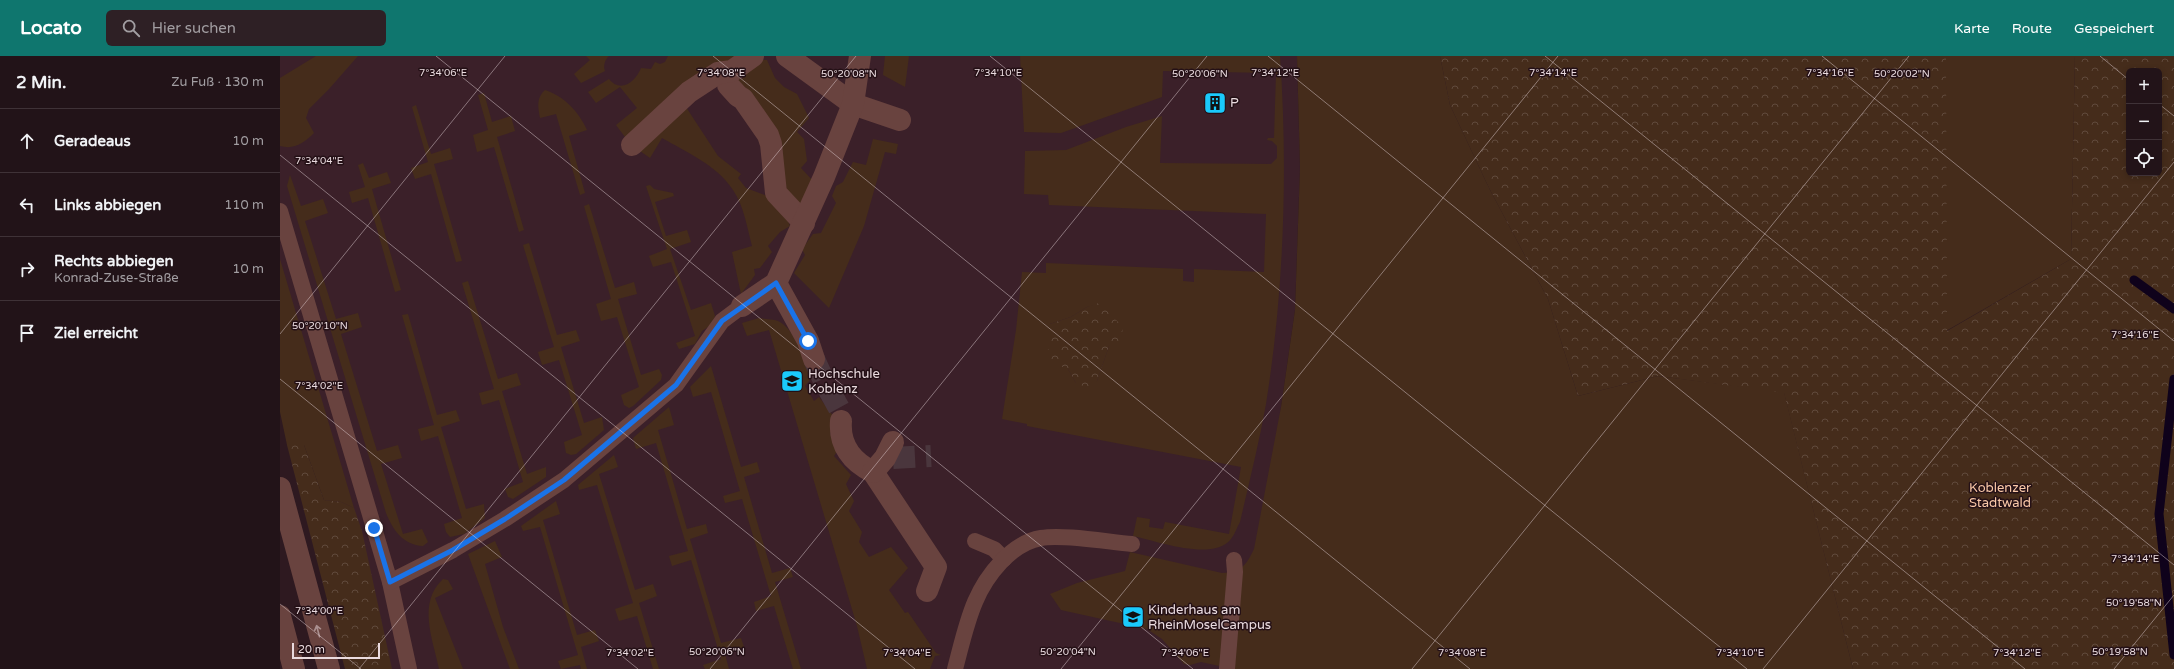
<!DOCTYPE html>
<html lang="de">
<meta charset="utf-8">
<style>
body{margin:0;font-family:"Varela Round",sans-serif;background:#2e2025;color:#f1f3f6}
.controls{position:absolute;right:12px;top:12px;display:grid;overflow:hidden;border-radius:6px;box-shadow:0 2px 6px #0003}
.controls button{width:36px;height:36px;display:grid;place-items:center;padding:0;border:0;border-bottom:1px solid #3f3237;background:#221318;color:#f1f3f6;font:20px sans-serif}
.scale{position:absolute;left:12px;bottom:10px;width:88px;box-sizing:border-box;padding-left:4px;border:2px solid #eadbdf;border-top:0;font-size:11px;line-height:14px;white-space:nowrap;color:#eadbdf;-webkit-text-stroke:3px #241016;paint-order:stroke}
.stop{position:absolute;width:12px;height:12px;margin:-9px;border:3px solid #1a73e8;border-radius:50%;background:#fff}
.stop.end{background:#1a73e8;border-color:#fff;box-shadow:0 1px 4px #0008}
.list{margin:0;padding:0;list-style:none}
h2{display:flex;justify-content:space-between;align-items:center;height:52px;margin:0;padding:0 16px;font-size:17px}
h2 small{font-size:13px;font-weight:400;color:#a29ea2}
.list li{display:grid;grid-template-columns:26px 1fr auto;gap:12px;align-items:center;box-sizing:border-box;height:64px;padding:0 16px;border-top:1px solid #3f3237}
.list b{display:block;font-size:15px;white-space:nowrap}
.list p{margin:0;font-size:13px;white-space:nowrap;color:#a29ea2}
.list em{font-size:13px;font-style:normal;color:#a29ea2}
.icon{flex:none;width:22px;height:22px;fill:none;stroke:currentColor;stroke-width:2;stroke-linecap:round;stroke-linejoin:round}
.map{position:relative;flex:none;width:1894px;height:613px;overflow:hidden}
header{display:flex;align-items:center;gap:24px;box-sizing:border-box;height:56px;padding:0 20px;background:#0f766e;color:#fff}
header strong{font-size:19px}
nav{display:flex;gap:22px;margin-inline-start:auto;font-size:14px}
.search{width:280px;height:36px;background:#2e2025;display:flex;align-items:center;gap:10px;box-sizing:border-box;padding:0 14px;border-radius:6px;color:#a29ea2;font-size:15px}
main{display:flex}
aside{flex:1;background:#221318}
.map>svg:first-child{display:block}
.built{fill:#3b2029}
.green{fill:#452c1b;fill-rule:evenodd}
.forest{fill:url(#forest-crowns);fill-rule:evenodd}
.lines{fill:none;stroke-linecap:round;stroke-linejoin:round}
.stream{stroke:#0f021b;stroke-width:9}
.pedestrian-tunnel{stroke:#4a363d;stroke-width:22;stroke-dasharray:22 11;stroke-linecap:butt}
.service{stroke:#69433f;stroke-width:16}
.pedestrian{stroke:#69433f;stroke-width:22}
.tertiary{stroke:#69433f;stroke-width:22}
.oneway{stroke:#aa8f8f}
.route{stroke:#1a73e8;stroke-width:5}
.ticks{fill:none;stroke:#eadbdf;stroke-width:1;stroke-opacity:0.45}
.labels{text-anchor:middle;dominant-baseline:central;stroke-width:3;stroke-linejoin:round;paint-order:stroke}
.poi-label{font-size:13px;fill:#eadbdf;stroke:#241016;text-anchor:start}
.park-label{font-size:13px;fill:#fac8a8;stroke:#241016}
.ticks-label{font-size:10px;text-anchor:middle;fill:#eadbdf;stroke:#241016;stroke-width:3;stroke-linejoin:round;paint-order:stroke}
</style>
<header>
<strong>Locato</strong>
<div class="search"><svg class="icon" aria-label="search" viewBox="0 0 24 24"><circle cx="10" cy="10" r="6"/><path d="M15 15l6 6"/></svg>Hier suchen</div>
<nav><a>Karte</a><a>Route</a><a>Gespeichert</a></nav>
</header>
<main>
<aside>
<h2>2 Min.<small>Zu Fuß · 130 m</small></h2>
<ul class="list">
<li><svg class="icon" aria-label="ahead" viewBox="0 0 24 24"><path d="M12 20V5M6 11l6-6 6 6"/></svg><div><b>Geradeaus</b></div><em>10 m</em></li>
<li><svg class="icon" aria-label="left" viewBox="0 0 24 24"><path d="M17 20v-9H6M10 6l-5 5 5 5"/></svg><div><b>Links abbiegen</b></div><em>110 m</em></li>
<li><svg class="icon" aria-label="right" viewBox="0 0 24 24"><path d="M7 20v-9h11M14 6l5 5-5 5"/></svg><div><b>Rechts abbiegen</b><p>Konrad-Zuse-Straße</p></div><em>10 m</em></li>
<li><svg class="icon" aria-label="arrive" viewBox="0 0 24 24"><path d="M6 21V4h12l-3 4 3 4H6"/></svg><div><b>Ziel erreicht</b></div></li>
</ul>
</aside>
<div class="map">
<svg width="1894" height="613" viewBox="0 0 1894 613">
<defs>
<pattern id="forest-crowns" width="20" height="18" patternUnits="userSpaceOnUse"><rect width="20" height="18" fill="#452c1b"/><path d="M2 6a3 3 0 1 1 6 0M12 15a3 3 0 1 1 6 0" fill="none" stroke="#604a3c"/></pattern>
</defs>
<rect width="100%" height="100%" fill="#2e1920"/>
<path class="built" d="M 0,0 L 1017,0 L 1020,112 L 1015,254 L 1001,351 L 980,613 L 86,613 L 0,251 Z"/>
<g class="green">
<path d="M 36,0 L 78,0 L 49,33 L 29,53 L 26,62 L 34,77 C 24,87 14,94 0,90 L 0,22 Z"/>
<path d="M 306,0 L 329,0 C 325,3 323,10 325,15 L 301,27 L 294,18 L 310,4 Z"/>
<path d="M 388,0 L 458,0 L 348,85 L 336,69 L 357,52 L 340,31 L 316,47 L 308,36 L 329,23 C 341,38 356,25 361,12 L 371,13 L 375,6 L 380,8 L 385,6 Z"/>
<path d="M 605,0 L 629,0 L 625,31 L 603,19 Z"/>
<path d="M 740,0 L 1000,0 C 1008,113 1004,236 986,348 C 979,387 969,427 960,466 C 957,471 955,478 951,483 C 933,506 877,485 853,480 L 857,461 L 870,463 L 869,471 L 883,473 L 885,466 L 949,478 L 961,411 L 747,370 L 747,368 L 722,363 L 736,274 L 742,216 L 766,217 L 766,207 L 903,213 L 903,225 L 914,226 L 914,213 L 984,216 L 986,158 L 769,149 L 768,139 L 744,138 L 745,95 L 786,94 L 846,71 L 882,60 L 880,107 L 991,108 L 997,102 L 997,90 L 992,85 L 987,84 L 988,82 L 994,82 L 996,17 L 883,15 L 882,41 L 781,77 L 744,76 ZM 819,248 L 841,270 L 829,290 L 817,325 L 796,327 L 788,313 L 770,268 L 791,261 L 807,251 Z"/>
<path d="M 1017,0 L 1160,0 L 1170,49 L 1209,132 L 1268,243 L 1298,340 L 1378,320 L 1504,336 L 1573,613 L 953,613 L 921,606 L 910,609 L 904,608 L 882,583 L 867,573 L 781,554 L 770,538 L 797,527 L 845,515 L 850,496 L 942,517 C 961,516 966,510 974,493 L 1001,351 L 1015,254 L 1020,112 Z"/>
<path d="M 1666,0 L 1795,0 L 1791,203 L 1666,275 Z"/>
<path d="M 477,4 L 487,4 L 495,22 L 504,31 L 517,38 L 529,62 L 517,76 L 524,83 L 527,105 L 521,112 L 534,126 L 518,154 L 515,154 L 455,25 L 463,22 Z"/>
<path d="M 265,34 C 284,40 299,56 307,74 L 289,80 L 305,137 L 300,139 L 276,58 L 260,62 C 258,51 256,42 265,34 Z"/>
<path d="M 204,37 L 212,66 L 231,60 L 235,75 L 217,81 L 244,174 L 239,176 L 214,91 L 197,96 L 193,79 L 208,74 L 198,39 Z"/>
<path d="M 404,48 L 438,100 L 461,118 L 458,122 L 466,132 L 490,141 L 506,160 L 510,170 L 500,176 L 488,190 L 492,196 L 480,212 L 474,213 L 475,219 L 461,238 L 452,196 L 472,190 C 467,171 464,150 453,134 C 437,109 406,96 382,82 L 370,102 L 357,93 Z"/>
<path d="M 136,49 L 151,98 L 170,92 L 173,103 L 154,108 L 182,205 L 176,206 L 151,118 L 135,123 L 131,112 L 148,106 L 132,51 Z"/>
<path d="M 593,83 L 618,88 L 616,98 L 605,96 L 584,170 L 549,252 L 514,217 L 525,199 L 522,193 L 533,178 L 541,177 L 556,147 L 552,140 L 556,130 L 563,126 L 573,106 L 586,109 Z"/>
<path d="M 83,107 L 89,122 L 107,116 L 111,127 L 92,133 L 121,234 L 115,236 L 88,142 L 72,147 L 69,136 L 85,131 L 78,109 Z"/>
<path d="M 10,119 L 21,150 L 43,143 L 48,157 L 25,165 L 56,263 L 78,257 L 82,271 L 61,278 L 97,395 L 118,389 L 122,402 L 101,408 L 123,478 L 142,473 L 148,486 L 143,490 C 123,489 113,474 106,457 L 7,130 Z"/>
<path d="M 370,129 L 374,133 L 393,137 L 394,140 L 375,146 L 386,180 L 407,174 L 411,186 L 390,193 L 411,254 L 431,247 L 435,260 L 431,269 L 422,275 L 415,288 L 399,293 L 396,287 L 415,280 L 391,206 L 373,211 L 369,200 L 387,193 L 366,130 Z"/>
<path d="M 309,148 L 335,232 L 354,226 L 357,238 L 338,243 L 361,319 L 379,313 L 382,319 L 381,324 L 353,350 L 349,352 L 344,349 L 341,339 L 359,331 L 337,261 L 321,265 L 316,248 L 331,243 L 304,150 Z"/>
<path d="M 249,187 L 277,279 L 296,274 L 300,285 L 281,291 L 304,367 L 322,361 L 324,374 L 296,398 L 291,399 L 286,397 L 284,386 L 302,379 L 279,304 L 262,309 L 258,296 L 274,291 L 243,189 Z"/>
<path d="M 0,203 L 74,452 L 61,446 L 44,444 L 24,389 L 7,389 L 0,356 Z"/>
<path d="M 188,225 L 218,323 L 237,317 L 241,329 L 222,335 L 247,418 L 266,411 L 266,421 L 233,443 L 228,441 L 225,433 L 243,426 L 219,344 L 202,349 L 199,337 L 214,333 L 182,227 Z"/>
<path d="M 128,258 L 157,359 L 176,354 L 180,365 L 161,371 L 186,453 L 204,448 L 205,462 L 184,478 L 170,481 L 166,476 L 164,468 L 182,462 L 158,380 L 141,385 L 138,373 L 154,369 L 122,259 Z"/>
<path d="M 479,262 C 485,263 493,263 498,265 C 515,273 526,305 533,320 L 525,330 L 534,345 L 539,341 L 557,365 L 550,378 L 561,389 L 554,400 L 571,419 L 566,428 L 574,445 L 569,455 L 582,476 L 579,486 L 589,501 L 611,491 L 628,512 L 609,534 L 625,557 L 628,556 L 656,597 L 661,599 L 655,600 L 650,613 L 587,613 L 577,570 L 489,274 L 467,280 L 462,267 Z"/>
<path d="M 431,310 L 461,411 L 477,406 L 480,416 L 464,421 L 492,517 L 510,512 L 513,521 L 495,526 L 521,613 L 513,613 L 494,550 L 476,555 L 474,546 L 491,540 L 462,443 L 445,447 L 443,440 L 460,435 L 431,336 L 413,341 L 410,331 Z"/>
<path d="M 389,351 L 394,369 L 378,374 L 407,473 L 426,468 L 428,477 L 410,483 L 441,587 L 461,582 L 464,591 L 445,598 L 449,613 L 425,613 L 423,609 L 441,603 L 411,504 L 392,510 L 389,500 L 408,495 L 376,387 L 356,393 L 353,382 Z"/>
<path d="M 334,399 L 338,411 L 319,418 L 355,534 L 373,528 L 377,540 L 359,547 L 379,613 L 373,613 L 357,560 L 339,565 L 335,553 L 353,547 L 317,429 L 299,434 L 298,429 Z"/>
<path d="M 276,445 L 280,458 L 263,464 L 297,579 L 315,574 L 319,585 L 301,591 L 307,613 L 301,613 L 300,609 L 281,613 L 278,605 L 298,599 L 260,471 L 243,475 L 241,470 Z"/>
<path d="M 215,485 L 222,501 L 205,508 L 223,571 L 239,613 L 230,613 L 188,498 Z"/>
<path d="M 163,523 L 168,524 L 173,533 L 155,542 L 183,613 L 159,613 C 153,583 137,547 163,523 Z"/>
</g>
<g class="forest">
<path d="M 1160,0 L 1666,0 L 1667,275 L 1791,203 L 1795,0 L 1894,0 L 1894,613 L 1573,613 L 1504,337 L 1378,320 L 1298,340 L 1268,243 L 1209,132 L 1170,49 ZM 1849,15 L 1879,15 L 1879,117 L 1849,117 Z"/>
<path d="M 819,247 L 842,270 L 843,282 L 829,290 L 817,325 L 810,333 L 796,327 L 788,313 L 767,305 L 770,268 L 791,261 L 807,251 Z"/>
<path d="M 7,389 L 24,389 L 44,444 L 61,446 L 74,452 L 82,475 L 112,613 L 65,613 Z"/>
</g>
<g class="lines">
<g class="stream">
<path d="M 1854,224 L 1894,253"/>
<path d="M 1894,323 L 1879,458 L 1894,599"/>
</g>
<g class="pedestrian-tunnel">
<path d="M 534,303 L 545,327 L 560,354 L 561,365"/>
<path d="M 613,402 L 651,400"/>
</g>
<g class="service">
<path d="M 0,155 L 110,526 L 129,613"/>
<path d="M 695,485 L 714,493 L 724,503"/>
<path d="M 110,526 L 173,494 L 225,463 L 284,424 L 396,329 L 442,265 L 462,250"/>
<path d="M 675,613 C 681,591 686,567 695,546 C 706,520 731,487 761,482 C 783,478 828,486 852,488"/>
<path d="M 947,613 L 955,516 L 954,504"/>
</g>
<g class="pedestrian">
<path d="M 507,0 L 573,48 L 620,64"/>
<path d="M 448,29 L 458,40 L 463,43 L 488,79 L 491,88 L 496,137 L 524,167"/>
<path d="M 352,89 L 409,36 L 438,17 L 452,15 L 473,0"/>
<path d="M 496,227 L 528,285 L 534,303"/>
<path d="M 462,250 L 496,227 L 544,121 L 573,48 L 580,0"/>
<path d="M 561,365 C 559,389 572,406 593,416 L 656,511 L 647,535"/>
<path d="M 593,416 L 605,402 L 613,386"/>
</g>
<g class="tertiary">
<path d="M 0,432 L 49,613"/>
<path d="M 0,560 L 14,613"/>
</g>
</g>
<defs><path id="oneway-shaft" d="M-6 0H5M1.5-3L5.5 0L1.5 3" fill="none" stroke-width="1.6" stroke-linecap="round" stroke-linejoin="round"/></defs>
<use class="oneway" href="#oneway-shaft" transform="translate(38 575) rotate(-105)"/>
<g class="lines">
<path class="route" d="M 94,472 L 110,526 L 173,494 L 225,463 L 284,424 L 396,329 L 442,265 L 496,227 L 528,285"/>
</g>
<path class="ticks" d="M 156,0 L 913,613M 433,0 L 1190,613M 710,0 L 1467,613M 988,0 L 1745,613M 1265,0 L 1894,509M 1542,0 L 1894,285M 1820,0 L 1849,24M 1879,48 L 1894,60M 0,99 L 635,613M 0,278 L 225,0M 0,323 L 358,613M 0,548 L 81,613M 79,613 L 576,0M 430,613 L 927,0M 781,613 L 1278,0M 1132,613 L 1629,0M 1483,613 L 1894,106M 1834,613 L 1894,539"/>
<defs>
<g id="building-square" transform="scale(1.15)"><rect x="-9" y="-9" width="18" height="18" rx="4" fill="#1acafc" stroke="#241016"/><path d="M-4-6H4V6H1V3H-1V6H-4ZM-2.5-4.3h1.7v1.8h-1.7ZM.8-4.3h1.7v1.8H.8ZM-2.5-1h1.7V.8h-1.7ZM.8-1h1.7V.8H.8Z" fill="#111"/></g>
<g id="university-square" transform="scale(1.15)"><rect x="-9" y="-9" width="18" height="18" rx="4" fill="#1acafc" stroke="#241016"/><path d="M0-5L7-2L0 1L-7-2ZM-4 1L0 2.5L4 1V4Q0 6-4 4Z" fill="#111"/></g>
<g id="school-square" transform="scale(1.15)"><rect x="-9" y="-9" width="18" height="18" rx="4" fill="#1acafc" stroke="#241016"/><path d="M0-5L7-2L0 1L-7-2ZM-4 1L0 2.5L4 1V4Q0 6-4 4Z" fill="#111"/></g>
</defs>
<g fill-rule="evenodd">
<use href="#building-square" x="935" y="47"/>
<use href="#university-square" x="512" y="325"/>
<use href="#school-square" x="853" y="561"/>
</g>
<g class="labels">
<g class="poi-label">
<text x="950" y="47">P</text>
<text x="528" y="318">Hochschule<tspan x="528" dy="15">Koblenz</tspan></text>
<text x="868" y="554">Kinderhaus am<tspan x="868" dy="15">RheinMoselCampus</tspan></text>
</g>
<g class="park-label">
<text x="1720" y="432">Koblenzer<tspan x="1720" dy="15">Stadtwald</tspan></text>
</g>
</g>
<g class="ticks-label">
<text x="163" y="20">7°34'06"E</text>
<text x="441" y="20">7°34'08"E</text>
<text x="718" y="20">7°34'10"E</text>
<text x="995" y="20">7°34'12"E</text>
<text x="1273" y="20">7°34'14"E</text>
<text x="1550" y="20">7°34'16"E</text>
<text x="569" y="21">50°20'08"N</text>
<text x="920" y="21">50°20'06"N</text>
<text x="1622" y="21">50°20'02"N</text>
<text x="39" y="108">7°34'04"E</text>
<text x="40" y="273">50°20'10"N</text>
<text x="1855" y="282">7°34'16"E</text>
<text x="39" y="333">7°34'02"E</text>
<text x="1855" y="506">7°34'14"E</text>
<text x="1854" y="550">50°19'58"N</text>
<text x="39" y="558">7°34'00"E</text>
<text x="437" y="599">50°20'06"N</text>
<text x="788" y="599">50°20'04"N</text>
<text x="1840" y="599">50°19'58"N</text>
<text x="350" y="600">7°34'02"E</text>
<text x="627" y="600">7°34'04"E</text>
<text x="905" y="600">7°34'06"E</text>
<text x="1182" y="600">7°34'08"E</text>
<text x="1460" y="600">7°34'10"E</text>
<text x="1737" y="600">7°34'12"E</text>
</g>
</svg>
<div class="controls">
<button>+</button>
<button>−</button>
<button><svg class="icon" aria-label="locate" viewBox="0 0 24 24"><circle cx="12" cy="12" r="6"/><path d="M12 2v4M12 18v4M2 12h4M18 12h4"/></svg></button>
</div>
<div class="scale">20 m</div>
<div class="stop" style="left:528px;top:285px"></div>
<div class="stop end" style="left:94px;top:472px"></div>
</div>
</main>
